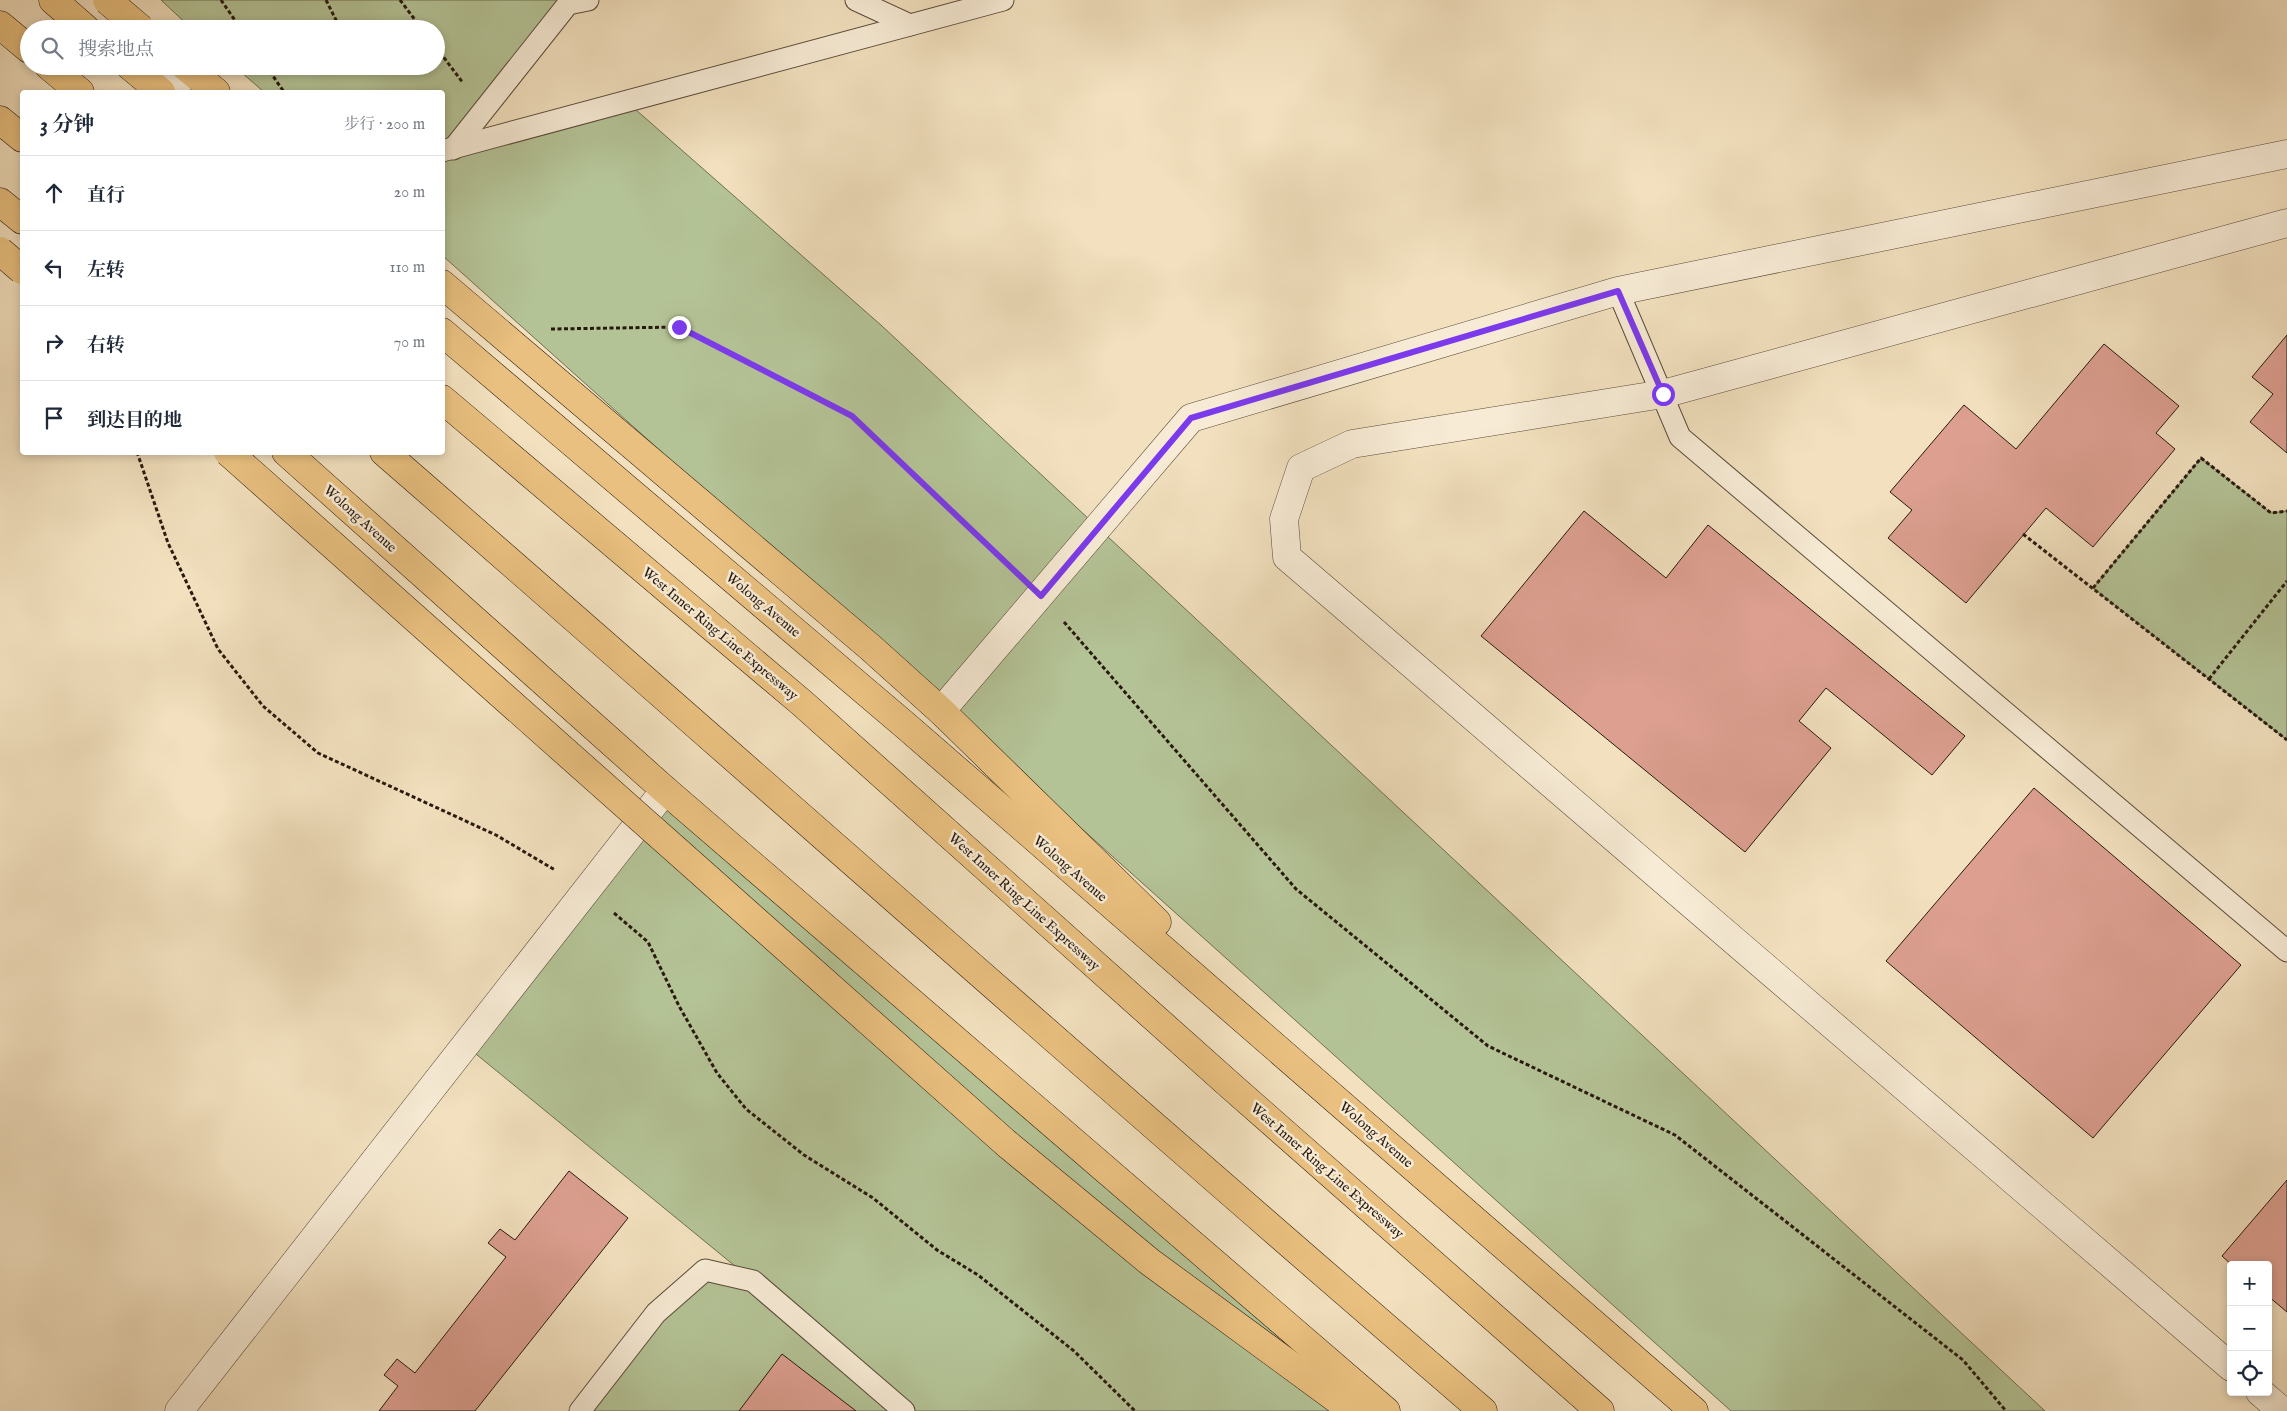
<!DOCTYPE html>
<html lang="zh">
<meta charset="utf-8">
<style>
body{margin:0;font-family:"IM FELL English","Noto Serif SC",serif;background:#f6f6f7;color:#1f2937}
.controls{position:absolute;right:15px;bottom:15px;display:grid;overflow:hidden;border-radius:5px;box-shadow:0 2px 8px #0003}
.controls button{width:45px;height:45px;display:grid;place-items:center;padding:0;border:0;border-bottom:1px solid #e0e1e3;background:#fff;color:#1f2937;font:25px sans-serif}
.stop{position:absolute;width:15px;height:15px;margin:-11px;border:4px solid #7c3aed;border-radius:50%;background:#fff}
.stop.end{background:#7c3aed;border-color:#fff;box-shadow:0 1px 5px #0008}
.list{margin:0;padding:0;list-style:none}
h2{display:flex;justify-content:space-between;align-items:center;height:65px;margin:0;padding:0 20px;font-size:21px}
h2 small{font-size:16px;font-weight:400;color:#747a83}
.list li{display:grid;grid-template-columns:32px 1fr auto;gap:15px;align-items:center;box-sizing:border-box;height:75px;padding:0 20px;border-top:1px solid #e0e1e3}
.list b{display:block;font-size:19px;white-space:nowrap}
.list em{font-size:16px;font-style:normal;color:#747a83}
.icon{flex:none;width:28px;height:28px;fill:none;stroke:currentColor;stroke-width:2;stroke-linecap:round;stroke-linejoin:round}
.map{position:relative;flex:none;width:2287px;height:1411px;overflow:hidden}
.search{position:absolute;background:#fff;box-shadow:0 2px 8px #0003;left:20px;top:20px;width:425px;height:55px;display:flex;align-items:center;gap:12px;box-sizing:border-box;padding:0 18px;border-radius:28px;color:#747a83;font-size:19px}
.panel{position:absolute;background:#fff;box-shadow:0 2px 8px #0003;left:20px;top:90px;width:425px;height:365px;border-radius:5px}
.map>svg:first-child{display:block}
.green{fill:#b4c396;stroke:#6e6e52}
.building{fill:#dc9f90;stroke:#28190e}
.lines{fill:none;stroke-linecap:round;stroke-linejoin:round}
.service-casing{stroke:#5a4b3a;stroke-width:23}
.pedestrian-casing{stroke:#5a4b3a;stroke-width:29}
.minor-casing{stroke:#5a4b3a;stroke-width:29}
.secondary-casing{stroke:#28190e;stroke-width:29}
.trunk-casing{stroke:#28190e;stroke-width:29}
.path{stroke:#28190e;stroke-width:3;stroke-dasharray:4 2.5;stroke-linecap:butt}
.service{stroke:#f7ebd5;stroke-width:21}
.pedestrian{stroke:#f7ebd5;stroke-width:28}
.minor{stroke:#f7ebd5;stroke-width:28}
.secondary{stroke:#f7ebd5;stroke-width:28}
.trunk{stroke:#e9c07f;stroke-width:28}
.trunk-bridge-casing{stroke:#28190e;stroke-width:29;stroke-linecap:butt}
.trunk-bridge{stroke:#e9c07f;stroke-width:28}
.route{stroke:#7c3aed;stroke-width:6}
.labels{text-anchor:middle;dominant-baseline:central;stroke-width:5;stroke-linejoin:round;paint-order:stroke}
.street-label{font-size:14px;fill:#28190e;stroke:#f7ebd5}
</style>
<div class="map">
<svg width="2287" height="1411" viewBox="0 0 2287 1411">
<rect width="100%" height="100%" fill="#f2e0be"/>
<filter id="stains"><feTurbulence type="fractalNoise" baseFrequency=".004" numOctaves="4"/><feColorMatrix values="0 0 0 0 .2 0 0 0 0 .09 0 0 0 0 .02 0 0 0 .5 -.17"/></filter>
<radialGradient id="worn" r=".72"><stop offset=".6" stop-color="#630" stop-opacity="0"/><stop offset="1" stop-color="#630" stop-opacity=".3"/></radialGradient>
<g class="green">
<path d="M 161,0 L 564,0 L 454,148 L 627,102 L 882,326 L 2045,1411 L 1731,1411 L 443,256 L 442,92 L 264,92 L 234,66 L 436,66 L 436,29 L 192,29 Z"/>
<path d="M 2201,458 L 2271,513 L 2287,511 L 2287,740 L 2093,588 Z"/>
<path d="M 665,790 L 1386,1411 L 580,1411 L 705,1270 L 752,1280 L 465,1045 Z"/>
</g>
<g class="building">
<path d="M 2287,335 L 2287,453 L 2250,422 L 2273,394 L 2252,377 Z"/>
<path d="M 2104,344 L 2179,406 L 2156,433 L 2175,449 L 2093,547 L 2046,508 L 1966,603 L 1888,538 L 1912,510 L 1890,492 L 1964,405 L 2016,449 Z"/>
<path d="M 1584,511 L 1666,578 L 1708,525 L 1965,736 L 1932,775 L 1826,688 L 1799,721 L 1831,748 L 1745,852 L 1481,636 Z"/>
<path d="M 2034,788 L 2241,965 L 2093,1138 L 1886,961 Z"/>
<path d="M 569,1171 L 628,1218 L 475,1411 L 379,1411 L 398,1386 L 384,1375 L 397,1359 L 415,1373 L 506,1257 L 488,1243 L 500,1229 L 515,1240 Z"/>
<path d="M 2287,1180 L 2287,1312 L 2268,1296 L 2268,1265 L 2232,1265 L 2222,1256 Z"/>
<path d="M 782,1354 L 856,1411 L 739,1411 Z"/>
</g>
<g class="lines">
<g class="service-casing">
<g id="service">
<path d="M 856,0 L 910,25"/>
<path d="M 453,149 L 568,4 L 588,0"/>
<path d="M 442,151 L 1003,0"/>
<path d="M 1618,291 L 1680,437 L 2287,951"/>
<path d="M 580,1411 L 656,1313 L 705,1270 L 753,1281 L 904,1411"/>
</g>
</g>
<g class="pedestrian-casing">
<g id="pedestrian">
<path d="M 2231,1367 L 1287,557 L 1284,519 L 1301,468 L 1352,444 L 1663,394 L 2287,223"/>
<path d="M 2260,1392 L 2282,1411"/>
</g>
</g>
<g class="minor-casing">
<g id="minor">
<path d="M 941,711 L 1191,418 L 1618,291 L 2287,154"/>
<path d="M 179,1411 L 665,790"/>
</g>
</g>
<g class="secondary-casing">
<path id="secondary" d="M 161,66 L 177,92"/>
</g>
<g class="trunk-casing">
<g id="trunk">
<path d="M 53,0 L 86,29"/>
<path d="M 0,25 L 29,49"/>
<path d="M 49,66 L 80,92"/>
<path d="M 130,66 L 161,92"/>
<path d="M 185,66 L 216,92"/>
<path d="M 0,120 L 22,138"/>
<path d="M 0,202 L 22,220"/>
<path d="M 442,284 L 871,648 L 941,711 L 1157,922"/>
<path d="M 442,332 L 906,726 L 1694,1411"/>
<path d="M 442,399 L 802,703 L 1232,1087 L 1600,1411"/>
<path d="M 286,452 L 665,790 L 1386,1411"/>
<path d="M 384,452 C 751,771 1114,1094 1483,1411"/>
<path d="M 1007,1144 L 1150,1262 L 1353,1411"/>
</g>
</g>
<g class="path">
<path d="M 221,0 L 241,29"/>
<path d="M 326,0 L 337,22 L 358,29"/>
<path d="M 400,0 L 422,29"/>
<path d="M 436,47 L 463,83"/>
<path d="M 266,66 L 284,92"/>
<path d="M 551,329 L 679,327 L 852,416 L 1014,570"/>
<path d="M 137,452 L 168,543 L 218,649 L 263,706 L 318,753 L 496,835 L 555,870"/>
<path d="M 2023,534 L 2287,740"/>
<path d="M 2093,588 L 2201,458 L 2271,513 L 2287,511"/>
<path d="M 1064,622 L 1296,889 L 1488,1046 L 1675,1135 L 1963,1360 L 2006,1411"/>
<path d="M 2209,679 L 2287,581"/>
<path d="M 614,913 L 648,942 L 679,1006 L 717,1073 L 746,1109 L 804,1155 L 873,1198 L 937,1250 L 978,1275 L 1074,1351 L 1135,1411"/>
</g>
<use href="#service" class="service"/>
<use href="#pedestrian" class="pedestrian"/>
<use href="#minor" class="minor"/>
<use href="#secondary" class="secondary"/>
<use href="#trunk" class="trunk"/>
<g class="trunk-bridge-casing">
<g id="trunk-bridge">
<path d="M 107,0 L 141,29"/>
<path d="M 0,251 L 22,270"/>
<path d="M 228,452 L 1007,1144"/>
</g>
</g>
<use href="#trunk-bridge" class="trunk-bridge"/>
</g>
<g class="lines">
<path class="route" d="M 679,327 L 852,416 L 1041,596 L 1191,418 L 1618,291 L 1663,394"/>
</g>
<g class="labels">
<g class="street-label">
<text transform="translate(360 519) rotate(42)">Wolong Avenue</text>
<text transform="translate(763 605) rotate(40)">Wolong Avenue</text>
<text transform="translate(720 634) rotate(40)">West Inner Ring Line Expressway</text>
<text transform="translate(1070 869) rotate(41)">Wolong Avenue</text>
<text transform="translate(1024 902) rotate(42)">West Inner Ring Line Expressway</text>
<text transform="translate(1376 1135) rotate(41)">Wolong Avenue</text>
<text transform="translate(1327 1171) rotate(41)">West Inner Ring Line Expressway</text>
</g>
</g>
<rect width="100%" height="100%" filter="url(#stains)"/>
<rect width="100%" height="100%" fill="url(#worn)"/>
</svg>
<div class="controls">
<button>+</button>
<button>−</button>
<button><svg class="icon" aria-label="locate" viewBox="0 0 24 24"><circle cx="12" cy="12" r="6"/><path d="M12 2v4M12 18v4M2 12h4M18 12h4"/></svg></button>
</div>
<div class="stop" style="left:1663px;top:394px"></div>
<div class="stop end" style="left:679px;top:327px"></div>
<div class="search"><svg class="icon" aria-label="search" viewBox="0 0 24 24"><circle cx="10" cy="10" r="6"/><path d="M15 15l6 6"/></svg>搜索地点</div>
<section class="panel">
<h2>3 分钟<small>步行 · 200 m</small></h2>
<ul class="list">
<li><svg class="icon" aria-label="ahead" viewBox="0 0 24 24"><path d="M12 20V5M6 11l6-6 6 6"/></svg><div><b>直行</b></div><em>20 m</em></li>
<li><svg class="icon" aria-label="left" viewBox="0 0 24 24"><path d="M17 20v-9H6M10 6l-5 5 5 5"/></svg><div><b>左转</b></div><em>110 m</em></li>
<li><svg class="icon" aria-label="right" viewBox="0 0 24 24"><path d="M7 20v-9h11M14 6l5 5-5 5"/></svg><div><b>右转</b></div><em>70 m</em></li>
<li><svg class="icon" aria-label="arrive" viewBox="0 0 24 24"><path d="M6 21V4h12l-3 4 3 4H6"/></svg><div><b>到达目的地</b></div></li>
</ul>
</section>
</div>
